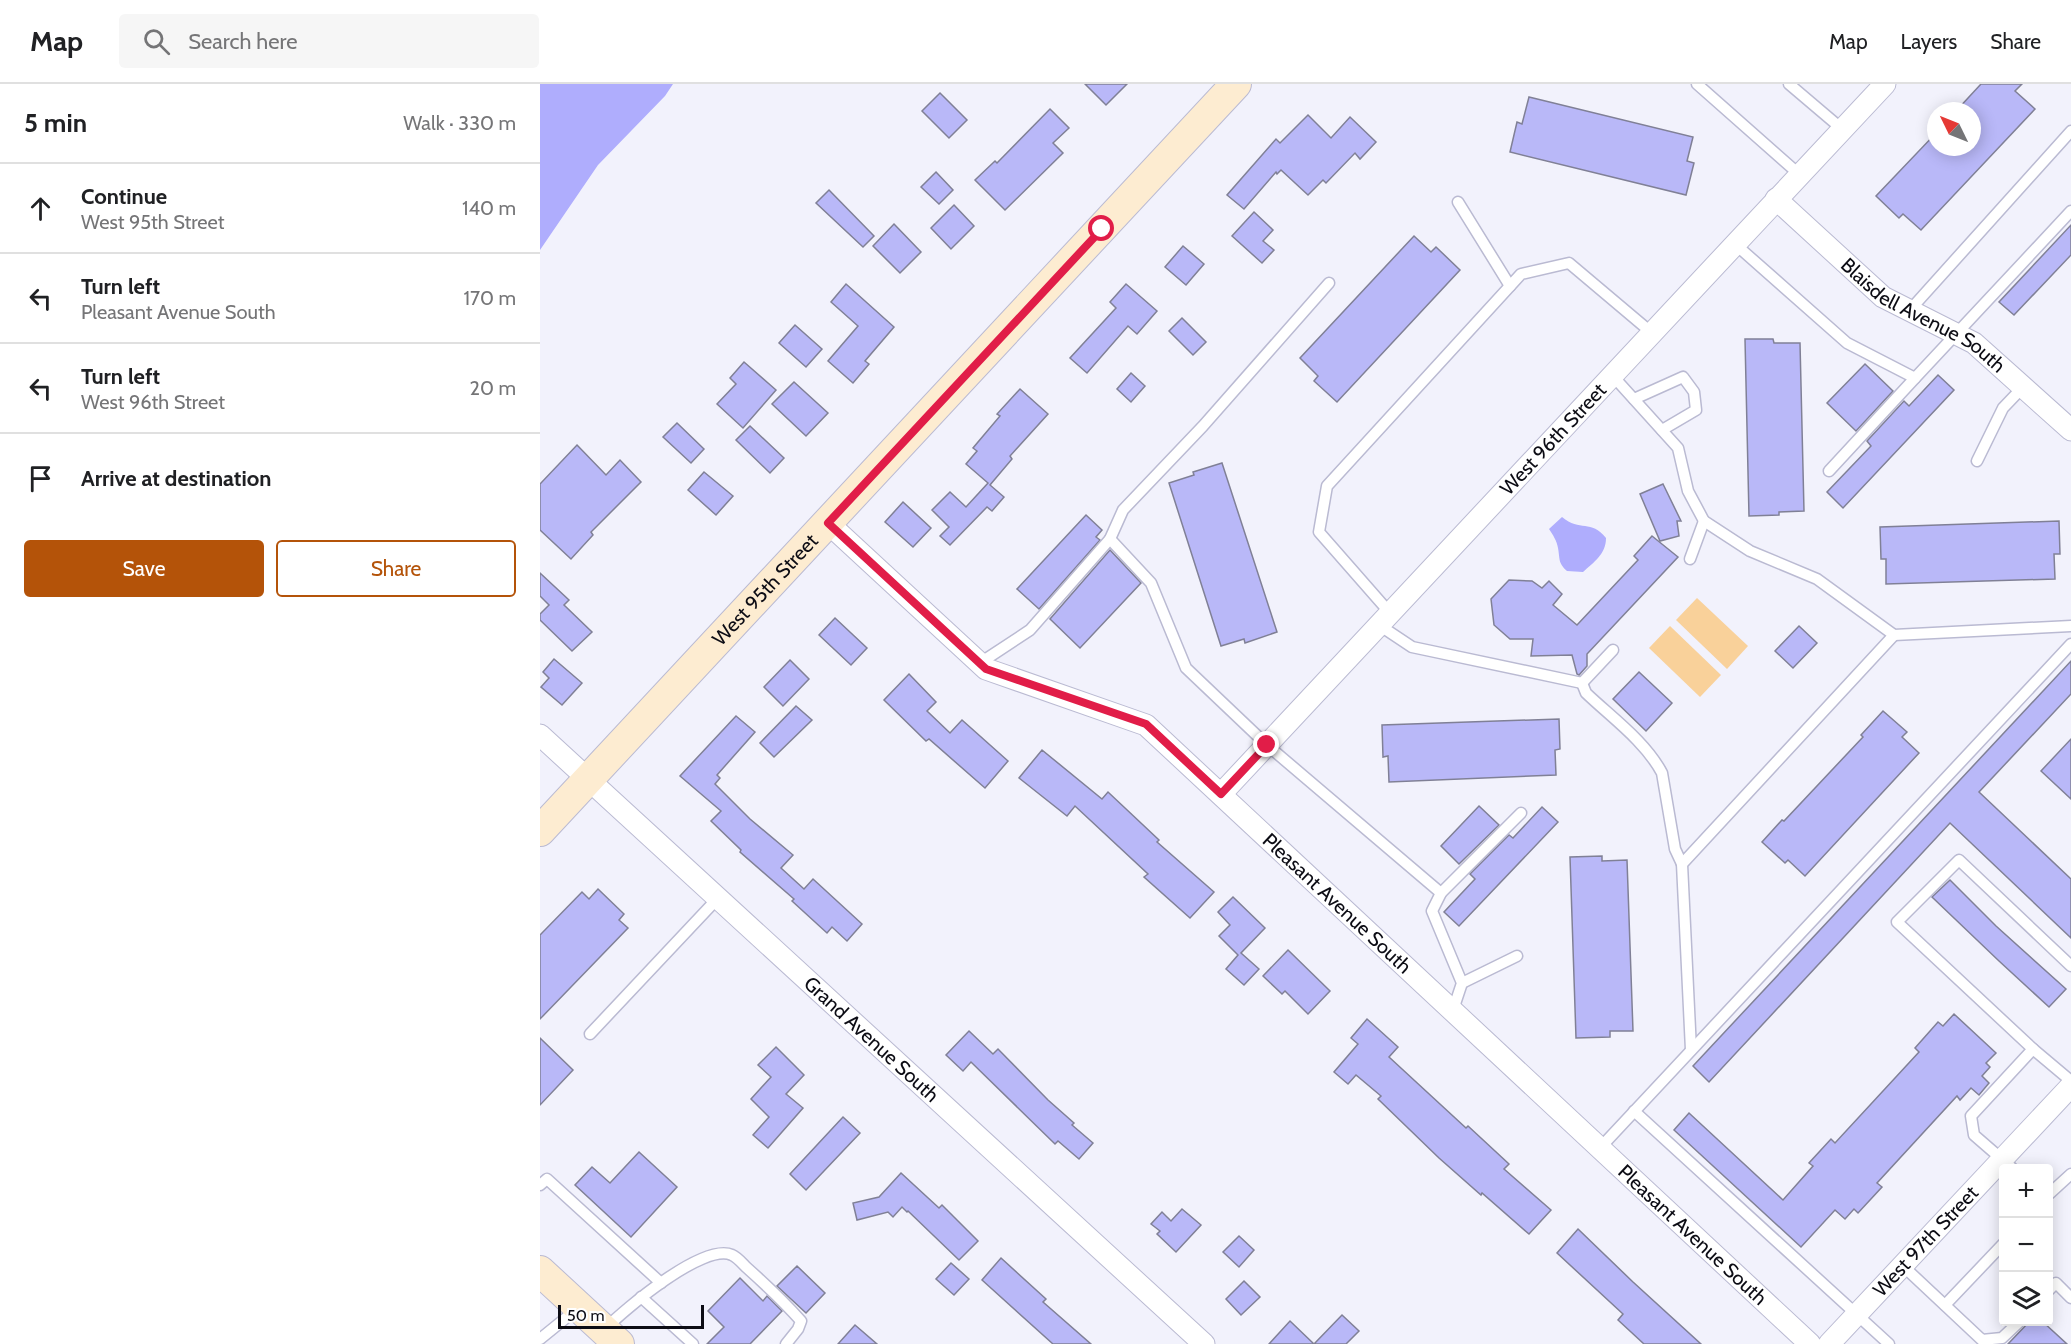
<!DOCTYPE html>
<meta charset="utf-8">
<style>
body{margin:0;font-family:Cabin,sans-serif;background:#f6f6f6;color:#202124}
.controls{position:absolute;right:18px;bottom:18px;display:grid;overflow:hidden;border-radius:6px;box-shadow:0 3px 15px #0003}
.controls button{width:54px;height:54px;display:grid;place-items:center;padding:0;border:0;border-bottom:2px solid #e0e0e0;background:#fff;color:#202124;font:30px sans-serif}
.compass{position:absolute;left:1387px;top:18px;width:54px;height:54px;border-radius:50%;background:#fff;box-shadow:0 3px 15px #0003;rotate:313deg}
.scale{position:absolute;left:18px;bottom:15px;width:146px;box-sizing:border-box;padding-left:6px;border:3px solid #0c0c14;border-top:0;font-size:16px;line-height:21px;white-space:nowrap;color:#0c0c14;-webkit-text-stroke:4px #fff;paint-order:stroke}
.stop{position:absolute;width:18px;height:18px;margin:-14px;border:4px solid #e11d48;border-radius:50%;background:#fff}
.stop.end{background:#e11d48;border-color:#fff;box-shadow:0 2px 6px #0008}
.list{margin:0;padding:0;list-style:none}
h2{display:flex;justify-content:space-between;align-items:center;height:78px;margin:0;padding:0 24px;font-size:26px}
h2 small{font-size:20px;font-weight:400;color:#757577}
.list li{display:grid;grid-template-columns:39px 1fr auto;gap:18px;align-items:center;box-sizing:border-box;height:90px;padding:0 24px;border-top:2px solid #e0e0e0}
.list b{display:block;font-size:22px;white-space:nowrap}
.list p{margin:0;font-size:20px;white-space:nowrap;color:#757577}
.list em{font-size:20px;font-style:normal;color:#757577}
.actions{display:flex;gap:12px;padding:18px 24px}
.actions a{flex:1;padding:14px 0;border:2px solid #b45309;border-radius:6px;text-align:center;font-size:21px;color:#b45309}
.actions .main{background:#b45309;color:#fff}
.icon{flex:none;width:33px;height:33px;fill:none;stroke:currentColor;stroke-width:2;stroke-linecap:round;stroke-linejoin:round}
.map{position:relative;flex:none;width:1531px;height:1260px;overflow:hidden}
header{display:flex;align-items:center;gap:36px;box-sizing:border-box;height:84px;padding:0 30px;background:#fff;border-bottom:2px solid #e0e0e0}
header strong{font-size:28px}
nav{display:flex;gap:33px;margin-inline-start:auto;font-size:21px}
.search{width:420px;height:54px;background:#f6f6f6;display:flex;align-items:center;gap:15px;box-sizing:border-box;padding:0 21px;border-radius:6px;color:#757577;font-size:22px}
main{display:flex}
aside{flex:1;background:#fff}
.map>svg:first-child{display:block}
.green{fill:#f9d19a}
.water{fill:#afadfd}
.building{fill:#b9b8f8;stroke:#808096;stroke-width:1.5}
.lines{fill:none;stroke-linecap:round;stroke-linejoin:round}
.lane-casing{stroke:#babad2;stroke-width:13}
.street-casing{stroke:#babad2;stroke-width:23}
.secondary-casing{stroke:#babad2;stroke-width:32}
.lane{stroke:#fff;stroke-width:10}
.street{stroke:#fff;stroke-width:21}
.secondary{stroke:#fdecd1;stroke-width:30}
.route{stroke:#e11d48;stroke-width:8}
.labels{text-anchor:middle;dominant-baseline:central;stroke-width:5;stroke-linejoin:round;paint-order:stroke}
.street-label{font-size:20px;fill:#0c0c14;stroke:#fff}
</style>
<header>
<strong>Map</strong>
<div class="search"><svg class="icon" aria-label="search" viewBox="0 0 24 24"><circle cx="10" cy="10" r="6"/><path d="M15 15l6 6"/></svg>Search here</div>
<nav><a>Map</a><a>Layers</a><a>Share</a></nav>
</header>
<main>
<aside>
<h2>5 min<small>Walk · 330 m</small></h2>
<ul class="list">
<li><svg class="icon" aria-label="ahead" viewBox="0 0 24 24"><path d="M12 20V5M6 11l6-6 6 6"/></svg><div><b>Continue</b><p>West 95th Street</p></div><em>140 m</em></li>
<li><svg class="icon" aria-label="left" viewBox="0 0 24 24"><path d="M17 20v-9H6M10 6l-5 5 5 5"/></svg><div><b>Turn left</b><p>Pleasant Avenue South</p></div><em>170 m</em></li>
<li><svg class="icon" aria-label="left" viewBox="0 0 24 24"><path d="M17 20v-9H6M10 6l-5 5 5 5"/></svg><div><b>Turn left</b><p>West 96th Street</p></div><em>20 m</em></li>
<li><svg class="icon" aria-label="arrive" viewBox="0 0 24 24"><path d="M6 21V4h12l-3 4 3 4H6"/></svg><div><b>Arrive at destination</b></div></li>
</ul>
<div class="actions"><a class="main">Save</a><a>Share</a></div>
</aside>
<div class="map">
<svg width="1531" height="1260" viewBox="0 0 1531 1260">
<rect width="100%" height="100%" fill="#f2f2fc"/>
<g class="green">
<path d="M 1157,514 L 1208,562 L 1187,585 L 1136,536 Z"/>
<path d="M 1130,542 L 1181,591 L 1160,613 L 1109,564 Z"/>
</g>
<g class="water">
<path d="M 0,0 L 133,0 L 125,12 L 58,81 L 0,166 Z"/>
<path d="M 1022,433 C 1040,448 1051,435 1066,454 C 1066,470 1054,478 1043,488 L 1027,487 C 1018,479 1020,475 1018,464 C 1017,457 1013,451 1009,445 Z"/>
</g>
<g class="building">
<path d="M 545,0 L 587,0 L 566,21 Z"/>
<path d="M 1441,0 L 1482,0 L 1475,7 L 1495,25 L 1381,146 L 1363,130 L 1359,134 L 1336,112 L 1396,49 L 1396,63 L 1432,63 L 1432,27 L 1416,27 Z"/>
<path d="M 400,9 L 427,36 L 409,54 L 382,27 Z"/>
<path d="M 989,13 L 1153,53 L 1147,77 L 1154,79 L 1146,111 L 970,68 L 977,38 L 982,40 Z"/>
<path d="M 510,25 L 529,44 L 513,59 L 523,69 L 465,126 L 435,96 L 455,77 L 457,79 Z"/>
<path d="M 768,31 L 791,54 L 810,33 L 836,58 L 820,75 L 815,69 L 786,99 L 783,96 L 768,111 L 741,86 L 737,90 L 736,88 L 704,125 L 687,111 L 736,55 L 740,59 Z"/>
<path d="M 396,88 L 413,106 L 399,120 L 381,103 Z"/>
<path d="M 289,106 L 334,152 L 323,163 L 276,119 Z"/>
<path d="M 414,121 L 434,142 L 411,165 L 391,144 Z"/>
<path d="M 714,128 L 733,146 L 723,157 L 734,166 L 722,179 L 692,152 Z"/>
<path d="M 354,140 L 381,168 L 360,189 L 333,162 Z"/>
<path d="M 1531,141 L 1531,171 L 1474,231 L 1459,218 Z"/>
<path d="M 874,152 L 891,168 L 896,163 L 920,186 L 797,318 L 774,297 L 778,292 L 760,274 Z"/>
<path d="M 643,162 L 664,180 L 646,201 L 625,183 Z"/>
<path d="M 306,200 L 354,243 L 325,277 L 329,280 L 313,299 L 288,277 L 318,242 L 291,218 Z"/>
<path d="M 586,200 L 617,227 L 597,250 L 588,242 L 547,289 L 530,274 L 576,224 L 570,218 Z"/>
<path d="M 642,234 L 666,258 L 653,271 L 629,247 Z"/>
<path d="M 255,241 L 282,265 L 266,283 L 239,259 Z"/>
<path d="M 1205,255 L 1233,255 L 1234,259 L 1260,259 L 1264,427 L 1239,428 L 1239,431 L 1209,432 Z"/>
<path d="M 204,278 L 236,306 L 203,344 L 177,320 L 196,300 L 190,294 Z"/>
<path d="M 1325,280 L 1353,307 L 1316,347 L 1287,319 Z"/>
<path d="M 591,289 L 605,302 L 591,318 L 577,305 Z"/>
<path d="M 1398,291 L 1414,306 L 1303,424 L 1287,408 L 1331,362 L 1327,357 L 1364,317 L 1369,322 Z"/>
<path d="M 254,298 L 288,329 L 266,352 L 232,320 Z"/>
<path d="M 480,305 L 508,330 L 470,372 L 472,375 L 450,401 L 464,413 L 452,427 L 447,423 L 410,461 L 400,452 L 409,443 L 392,426 L 410,408 L 426,423 L 448,399 L 426,380 L 437,367 L 433,364 L 460,332 L 457,330 Z"/>
<path d="M 137,339 L 164,365 L 151,379 L 123,353 Z"/>
<path d="M 210,342 L 244,374 L 230,389 L 196,356 Z"/>
<path d="M 37,361 L 66,391 L 80,376 L 101,398 L 51,448 L 53,451 L 31,475 L 0,446 L 0,400 Z"/>
<path d="M 682,379 L 737,548 L 705,559 L 704,555 L 681,562 L 629,399 L 654,391 L 653,388 Z"/>
<path d="M 164,388 L 193,412 L 176,431 L 148,406 Z"/>
<path d="M 1123,400 L 1141,437 L 1137,437 L 1139,452 L 1120,457 L 1100,410 Z"/>
<path d="M 363,418 L 391,444 L 373,463 L 345,438 Z"/>
<path d="M 546,431 L 562,446 L 556,453 L 560,456 L 499,525 L 477,505 Z"/>
<path d="M 1519,437 L 1520,470 L 1514,470 L 1515,495 L 1346,500 L 1346,475 L 1341,475 L 1340,443 Z"/>
<path d="M 1112,452 L 1138,473 L 1047,570 L 1047,582 L 1039,591 L 1037,590 L 1032,571 L 991,572 L 993,555 L 970,555 L 954,541 L 951,515 L 969,496 L 992,497 L 1002,504 L 1009,497 L 1022,510 L 1013,521 L 1037,541 L 1098,476 L 1094,472 Z"/>
<path d="M 570,466 L 601,499 L 540,564 L 510,535 Z"/>
<path d="M 0,489 L 29,516 L 24,521 L 52,548 L 32,567 L 0,536 L 0,530 L 9,521 L 0,512 Z"/>
<path d="M 295,534 L 327,564 L 311,581 L 279,551 Z"/>
<path d="M 1259,542 L 1277,559 L 1253,584 L 1235,567 Z"/>
<path d="M 14,575 L 42,599 L 22,621 L 1,603 L 9,594 L 3,588 Z"/>
<path d="M 250,576 L 269,595 L 243,622 L 224,603 Z"/>
<path d="M 1531,577 L 1531,610 L 1439,708 L 1531,795 L 1531,854 L 1410,739 L 1169,998 L 1153,982 Z"/>
<path d="M 1099,588 L 1132,619 L 1106,647 L 1073,615 Z"/>
<path d="M 369,590 L 396,618 L 387,627 L 410,649 L 422,636 L 468,677 L 445,704 L 389,655 L 386,657 L 344,616 Z"/>
<path d="M 256,622 L 272,636 L 234,673 L 220,659 Z"/>
<path d="M 1343,627 L 1367,648 L 1362,653 L 1379,669 L 1265,792 L 1248,776 L 1245,779 L 1222,758 L 1242,736 L 1244,737 L 1323,653 L 1321,651 Z"/>
<path d="M 196,632 L 215,648 L 177,691 L 180,694 L 175,700 L 210,735 L 253,771 L 241,784 L 264,805 L 273,795 L 322,840 L 307,857 L 292,843 L 287,849 L 252,817 L 254,815 L 200,768 L 201,766 L 171,737 L 181,727 L 140,692 Z"/>
<path d="M 1019,635 L 1020,665 L 1015,666 L 1016,691 L 849,698 L 848,672 L 843,673 L 842,641 Z"/>
<path d="M 1531,655 L 1531,715 L 1501,687 Z"/>
<path d="M 502,666 L 562,715 L 568,708 L 619,756 L 617,758 L 674,808 L 650,834 L 604,793 L 608,790 L 535,722 L 527,732 L 479,694 Z"/>
<path d="M 939,722 L 959,741 L 919,780 L 901,762 Z"/>
<path d="M 1002,723 L 1018,738 L 919,842 L 904,828 L 935,795 L 930,790 L 969,751 L 973,754 Z"/>
<path d="M 1062,772 L 1062,777 L 1087,776 L 1093,947 L 1070,947 L 1070,953 L 1036,954 L 1030,773 Z"/>
<path d="M 1410,796 L 1456,842 L 1526,905 L 1509,923 L 1459,877 L 1392,813 Z"/>
<path d="M 58,805 L 84,830 L 79,836 L 88,844 L 0,935 L 0,851 L 42,808 L 49,815 Z"/>
<path d="M 693,813 L 725,844 L 701,869 L 719,885 L 704,901 L 686,885 L 698,871 L 679,852 L 690,841 L 678,828 Z"/>
<path d="M 748,866 L 790,907 L 768,930 L 745,907 L 742,910 L 723,892 Z"/>
<path d="M 1414,930 L 1456,969 L 1446,979 L 1450,983 L 1442,992 L 1449,999 L 1439,1011 L 1431,1004 L 1420,1016 L 1417,1012 L 1337,1099 L 1342,1103 L 1318,1129 L 1314,1125 L 1305,1135 L 1295,1126 L 1261,1163 L 1134,1046 L 1149,1029 L 1243,1116 L 1273,1082 L 1269,1079 L 1291,1055 L 1295,1059 L 1379,968 L 1375,964 L 1398,938 L 1403,942 Z"/>
<path d="M 827,935 L 858,963 L 849,973 L 926,1044 L 928,1042 L 969,1080 L 964,1085 L 1011,1126 L 989,1150 L 942,1109 L 941,1111 L 899,1074 L 838,1015 L 841,1012 L 816,991 L 808,1000 L 794,988 L 818,960 L 811,954 Z"/>
<path d="M 429,947 L 453,970 L 458,965 L 508,1016 L 534,1039 L 532,1041 L 553,1059 L 539,1075 L 518,1057 L 515,1060 L 431,978 L 423,987 L 406,971 Z"/>
<path d="M 0,954 L 33,986 L 0,1021 Z"/>
<path d="M 236,963 L 264,991 L 246,1010 L 263,1024 L 228,1064 L 213,1051 L 229,1033 L 211,1015 L 231,993 L 218,981 Z"/>
<path d="M 303,1033 L 320,1049 L 266,1106 L 250,1090 Z"/>
<path d="M 99,1068 L 137,1103 L 91,1153 L 35,1101 L 52,1083 L 70,1099 Z"/>
<path d="M 361,1089 L 399,1124 L 402,1121 L 438,1157 L 419,1176 L 368,1127 L 367,1128 L 362,1123 L 353,1133 L 348,1128 L 317,1136 L 313,1119 L 339,1113 Z"/>
<path d="M 642,1125 L 661,1141 L 636,1168 L 617,1150 L 620,1147 L 611,1140 L 622,1128 L 631,1137 Z"/>
<path d="M 1038,1145 L 1093,1198 L 1161,1260 L 1104,1260 L 1078,1236 L 1083,1230 L 1017,1169 Z"/>
<path d="M 699,1152 L 714,1166 L 699,1183 L 683,1168 Z"/>
<path d="M 461,1174 L 506,1215 L 503,1218 L 551,1260 L 513,1260 L 442,1196 Z"/>
<path d="M 411,1179 L 429,1195 L 414,1211 L 396,1195 Z"/>
<path d="M 257,1182 L 285,1209 L 266,1229 L 237,1202 Z"/>
<path d="M 200,1194 L 223,1217 L 227,1212 L 242,1227 L 210,1260 L 167,1260 L 184,1243 L 168,1227 Z"/>
<path d="M 704,1197 L 720,1213 L 701,1231 L 686,1215 Z"/>
<path d="M 802,1231 L 819,1247 L 806,1260 L 729,1260 L 750,1237 L 774,1260 Z"/>
<path d="M 1489,1238 L 1503,1238 L 1527,1260 L 1468,1260 Z"/>
<path d="M 315,1241 L 337,1260 L 298,1260 Z"/>
</g>
<g class="lines">
<g class="lane-casing">
<g id="lane">
<path d="M 1157,0 L 1260,91"/>
<path d="M 1249,0 L 1302,45"/>
<path d="M 918,118 L 970,202"/>
<path d="M 1195,160 L 1307,259 L 1375,294 L 1531,127"/>
<path d="M 1370,226 L 1531,47"/>
<path d="M 1072,291 L 1138,364 L 1148,407 L 1164,437 L 1210,467 L 1277,495 L 1354,551 L 1531,542"/>
<path d="M 1094,315 L 1143,293 L 1154,308 L 1156,326 L 1122,346"/>
<path d="M 1437,377 L 1463,324 L 1484,302"/>
<path d="M 1289,387 L 1375,294"/>
<path d="M 570,455 L 583,426 L 663,342 L 789,199"/>
<path d="M 1150,475 L 1164,437"/>
<path d="M 850,529 L 779,448 L 787,402 L 981,190 L 1029,179 L 1112,249"/>
<path d="M 839,541 L 872,563 L 1042,599"/>
<path d="M 440,579 L 490,546 L 570,455 L 611,499 L 646,584 L 727,661 L 901,809"/>
<path d="M 1042,599 L 1046,609 C 1071,633 1105,657 1122,689 L 1135,765 L 1142,780"/>
<path d="M 1042,599 L 1073,566"/>
<path d="M 922,899 L 977,872"/>
<path d="M 913,926 L 922,899 L 892,827 L 901,809 L 981,729"/>
<path d="M 50,950 L 178,814"/>
<path d="M 1493,965 L 1357,838 L 1419,776 L 1531,882"/>
<path d="M 1151,966 L 1142,780 L 1354,551"/>
<path d="M 1094,1027 L 1349,1260"/>
<path d="M 1060,1064 L 1531,560"/>
<path d="M 1472,1084 L 1434,1051 L 1431,1032 L 1493,965 L 1531,997"/>
<path d="M 0,1101 L 7,1095 L 121,1199"/>
<path d="M 1508,1111 L 1531,1090"/>
<path d="M 1362,1181 L 1442,1256 L 1462,1254 L 1479,1238"/>
<path d="M 1508,1207 L 1516,1199 L 1531,1214"/>
<path d="M 101,1213 L 153,1260"/>
<path d="M 1405,1221 L 1464,1159"/>
<path d="M 65,1245 C 85,1225 164,1158 192,1171 C 197,1173 202,1179 206,1183 C 225,1200 244,1218 261,1237 L 258,1245 L 246,1260"/>
<path d="M 0,1255 L 37,1225"/>
</g>
</g>
<g class="street-casing">
<g id="street">
<path id="s1" d="M 1236,115 L 1343,213 L 1434,259 L 1531,346"/>
<path id="s2" d="M 288,439 L 446,585 L 606,641 L 1270,1260"/>
<path id="s3" d="M 0,651 L 664,1260"/>
<path id="s4" d="M 681,710 L 1345,0"/>
<path id="s5" d="M 1289,1260 L 1531,1002"/>
</g>
</g>
<g class="secondary-casing">
<g id="secondary">
<path id="s6" d="M 0,747 L 696,0"/>
<path d="M 0,1187 L 79,1260"/>
</g>
</g>
<use href="#lane" class="lane"/>
<use href="#street" class="street"/>
<use href="#secondary" class="secondary"/>
</g>
<g class="lines">
<path class="route" d="M 562,145 L 288,439 L 446,585 L 606,640 L 681,710 L 727,661"/>
</g>
<g class="labels">
<g class="street-label">
<text stroke="none"><textPath href="#s1" startOffset="189">Blaisdell Avenue South</textPath></text>
<text stroke="none"><textPath href="#s4" startOffset="486">West 96th Street</textPath></text>
<text stroke="none"><textPath href="#s6" startOffset="330">West 95th Street</textPath></text>
<text stroke="none"><textPath href="#s2" startOffset="646">Pleasant Avenue South</textPath></text>
<text stroke="none"><textPath href="#s3" startOffset="450">Grand Avenue South</textPath></text>
<text stroke="none"><textPath href="#s2" startOffset="1132">Pleasant Avenue South</textPath></text>
<text stroke="none"><textPath href="#s5" startOffset="141">West 97th Street</textPath></text>
</g>
</g>
</svg>
<div class="controls">
<button>+</button>
<button>−</button>
<button><svg class="icon" aria-label="layers" viewBox="0 0 24 24"><path d="M12 4l9 5-9 5-9-5zM3 14l9 5 9-5"/></svg></button>
</div>
<svg class="compass" viewBox="-18 -18 36 36"><path d="M0-13l5 13h-10z" fill="#e53935"/><path d="M0 13l5-13h-10z" fill="#757577"/></svg>
<div class="scale">50 m</div>
<div class="stop" style="left:562px;top:145px"></div>
<div class="stop end" style="left:727px;top:661px"></div>
</div>
</main>
